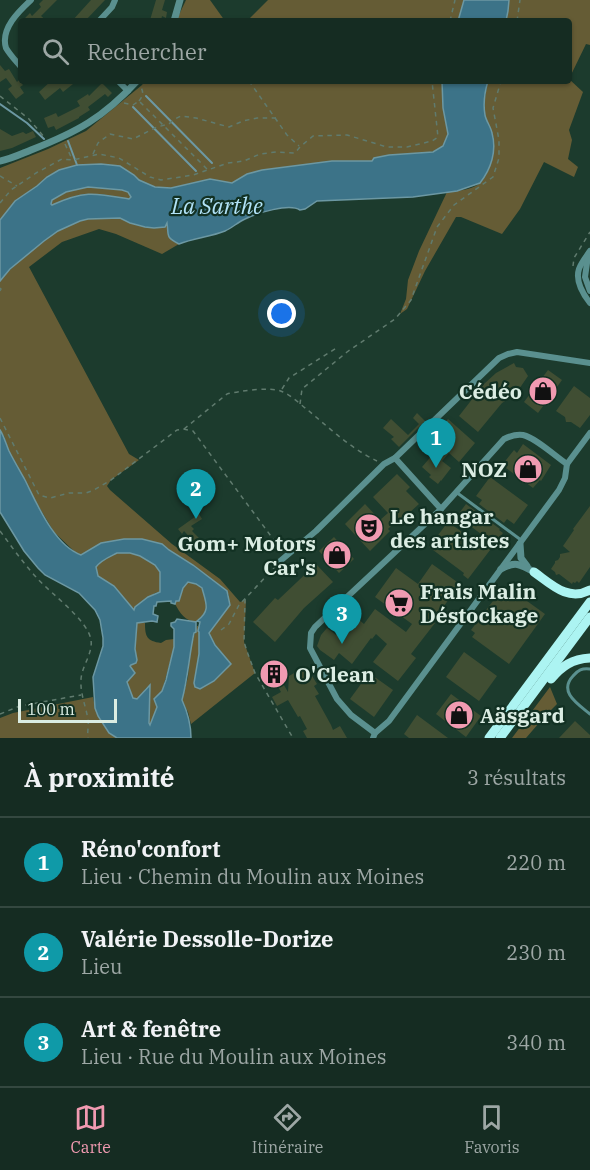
<!DOCTYPE html>
<html lang="fr">
<meta charset="utf-8">
<style>
body{margin:0;font-family:"IBM Plex Serif",serif;background:#1e342a;color:#f1f3f6}
.scale{position:absolute;left:18px;bottom:15px;width:99px;box-sizing:border-box;padding-left:6px;border:3px solid #dbede3;border-top:0;font-size:16px;line-height:21px;white-space:nowrap;color:#dbede3;-webkit-text-stroke:4px #123123;paint-order:stroke}
.you{position:absolute;left:282px;top:314px;width:21px;height:21px;margin:-15px;border:4px solid #fff;border-radius:50%;background:#1a73e8;box-shadow:0 0 0 9px #1a73e833}
.badge{display:grid;place-items:center;width:39px;height:39px;border-radius:50%;background:#f19ab1;color:#fff;font-size:20px;font-weight:700}
.pin{position:absolute;translate:-50% -50px;filter:drop-shadow(0 2px 3px #0008)}
.pin::after{content:'';position:absolute;top:32px;width:21px;height:18px;background:inherit;clip-path:polygon(0 0,100% 0,50% 100%)}
.list{margin:0;padding:0;list-style:none}
h2{display:flex;justify-content:space-between;align-items:center;height:78px;margin:0;padding:0 24px;font-size:26px}
h2 small{font-size:20px;font-weight:400;color:#9da7a5}
.list li{display:grid;grid-template-columns:39px 1fr auto;gap:18px;align-items:center;box-sizing:border-box;height:90px;padding:0 24px;border-top:2px solid #344840}
.list b{display:block;font-size:22px;white-space:nowrap}
.list p{margin:0;font-size:20px;white-space:nowrap;color:#9da7a5}
.list em{font-size:20px;font-style:normal;color:#9da7a5}
.icon{flex:none;width:33px;height:33px;fill:none;stroke:currentColor;stroke-width:2;stroke-linecap:round;stroke-linejoin:round}
.map{position:relative;flex:none;width:590px;height:738px;overflow:hidden}
.search{position:absolute;background:#152c22;box-shadow:0 2px 4px #0004;left:18px;right:18px;top:18px;height:66px;display:flex;align-items:center;gap:15px;box-sizing:border-box;padding:0 21px;border-radius:6px;color:#9da7a5;font-size:22px}
.sheet{height:348px;background:#152c22}
nav{display:flex;justify-content:space-around;align-items:center;box-sizing:border-box;height:84px;border-top:2px solid #344840;background:#152c22;font-size:16px;color:#9da7a5}
nav a{display:grid;justify-items:center;gap:3px}
nav .on{color:#f19ab1}
.map>svg:first-child{display:block}
.green{fill:#655c35}
.water{fill:#3c7388;stroke:#6c98a3;stroke-width:1.5;fill-rule:evenodd}
.lines{fill:none;stroke-linecap:round;stroke-linejoin:round}
.stream{stroke:#6c98a3;stroke-width:2}
.building{fill:#404e33}
.path{stroke:#607b6e;stroke-width:1.5;stroke-dasharray:4.5 4.5;stroke-linecap:butt}
.service{stroke:#5a908f;stroke-width:3}
.minor{stroke:#5a908f;stroke-width:6}
.tertiary{stroke:#5a908f;stroke-width:7}
.trunk{stroke:#acf4f2;stroke-width:9}
.labels{text-anchor:middle;dominant-baseline:central;stroke-width:4.5;stroke-linejoin:round;paint-order:stroke}
.poi-label{font-size:21px;font-weight:bold;fill:#dbede3;stroke:#123123;text-anchor:start}
.water-label{font-size:22px;font-style:italic;fill:#b2e3f8;stroke:#123123}
</style>
<div class="map">
<svg width="590" height="738" viewBox="0 0 590 738">
<rect width="100%" height="100%" fill="#1c3b2d"/>
<g class="green">
<path d="M 186,0 L 210,0 L 225,21 L 176,21 Z"/>
<path d="M 268,0 L 464,0 L 458,21 L 247,21 Z"/>
<path d="M 509,0 L 590,0 L 590,45 L 586,44 L 569,79 L 583,92 L 569,130 L 572,140 L 568,159 L 578,167 L 574,177 L 544,162 L 520,209 L 502,234 L 461,217 L 456,217 L 425,271 L 407,309 L 400,314 L 406,299 L 408,280 L 419,251 L 447,192 C 457,191 470,190 479,184 C 489,177 495,152 494,141 C 493,131 486,123 485,114 C 483,104 486,91 488,81 L 569,81 L 569,21 L 506,21 L 508,11 Z"/>
<path d="M 145,81 L 442,81 L 443,108 L 448,134 L 445,144 L 437,151 L 372,161 L 332,161 L 262,170 L 247,174 L 232,183 L 210,179 L 171,188 L 155,187 L 139,180 L 134,175 L 77,165 L 59,170 L 47,177 L 37,186 L 15,201 L 0,220 L 0,168 L 48,149 L 86,131 L 142,85 Z"/>
<path d="M 88,187 L 122,190 L 129,192 L 131,197 L 129,199 C 95,193 85,190 52,205 L 51,204 L 52,200 L 66,192 Z"/>
<path d="M 120,218 L 130,223 L 154,228 L 167,223 C 170,236 165,237 179,244 L 162,254 L 116,234 L 99,229 L 62,242 L 29,267 L 129,454 L 139,460 L 111,480 L 107,486 L 110,490 L 172,544 L 220,579 L 240,602 L 246,600 L 244,642 L 255,673 L 191,724 L 188,712 L 182,700 L 188,677 L 190,650 L 197,626 L 198,626 L 198,631 L 199,632 L 199,654 L 194,683 L 200,689 L 214,681 L 231,664 L 215,644 L 209,633 L 229,596 L 227,591 L 193,565 L 169,550 L 162,544 L 142,539 L 120,540 L 101,543 L 81,555 L 76,553 L 54,532 L 36,502 L 10,454 L 4,436 L 0,430 L 0,281 C 20,258 55,225 87,219 C 98,217 109,220 120,218 Z"/>
<path d="M 117,553 L 130,553 L 140,556 L 155,565 L 160,572 L 160,592 L 155,593 L 134,610 L 114,586 L 98,577 L 95,567 C 101,560 109,557 117,553 Z"/>
<path d="M 188,582 C 193,583 199,585 202,588 C 206,594 207,607 206,613 L 196,622 C 185,621 180,613 175,604 L 176,601 L 179,601 L 183,588 Z"/>
<path d="M 137,622 L 145,623 C 145,637 147,641 161,643 L 166,640 L 174,639 L 174,648 L 162,691 L 154,699 L 157,707 L 151,725 L 149,724 L 150,685 C 143,689 142,696 137,699 L 133,698 L 127,682 L 135,673 L 130,666 L 131,665 L 136,663 L 137,660 L 135,649 Z"/>
<path d="M 550,687 L 557,704 L 545,716 L 526,738 L 512,738 Z"/>
<path d="M 93,697 C 95,713 104,729 117,738 L 0,738 L 0,718 L 13,713 Z"/>
</g>
<g class="water">
<path d="M 464,0 L 509,0 L 508,11 L 506,21 L 458,21 Z"/>
<path d="M 442,81 L 488,81 C 485,91 483,104 485,115 C 486,121 491,127 492,133 C 497,151 491,169 480,183 L 457,191 L 413,197 L 317,201 L 305,209 L 300,210 C 289,203 257,213 245,219 C 238,222 232,228 225,231 C 210,237 194,238 179,244 C 165,237 169,236 167,223 L 165,227 L 154,228 L 145,227 L 130,223 L 120,218 L 88,219 L 80,221 L 58,231 L 44,241 L 10,269 L 0,281 L 0,220 L 15,201 L 37,186 L 47,177 L 59,170 L 77,165 L 101,164 L 120,166 L 134,175 L 139,180 L 155,187 L 171,188 L 210,179 L 232,183 L 247,174 L 262,170 L 332,161 L 372,161 L 374,158 L 389,155 L 433,152 L 443,146 L 448,134 L 443,108 ZM 88,187 L 122,190 L 128,192 L 131,197 L 129,199 C 95,193 85,190 52,205 L 51,204 L 52,200 L 66,192 Z"/>
<path d="M 0,430 C 4,436 6,444 9,451 C 14,461 20,471 25,480 C 37,504 54,545 81,555 L 101,543 L 124,539 L 142,539 L 162,544 L 169,550 L 193,565 L 227,591 L 230,605 L 209,633 L 215,645 L 231,664 L 214,681 L 200,689 L 195,687 L 194,683 L 199,654 L 199,632 L 198,631 L 200,622 L 197,621 C 211,611 206,603 202,588 L 196,584 L 188,582 L 183,588 L 179,601 L 176,601 L 175,604 L 171,603 L 171,601 L 157,602 L 156,606 L 154,606 L 153,614 L 158,616 L 157,622 L 152,621 L 137,623 L 135,649 L 137,660 L 136,663 L 131,665 L 130,666 L 135,673 L 127,682 L 133,698 L 137,699 L 150,685 L 149,723 L 150,725 L 157,707 L 154,699 L 162,691 L 166,680 L 174,647 L 174,629 L 171,626 L 171,623 L 175,622 L 177,619 L 196,622 L 196,632 L 194,633 C 189,656 188,678 182,700 C 188,713 191,724 191,738 L 117,738 L 109,733 L 98,716 L 95,708 L 93,677 L 103,646 L 103,638 L 100,620 L 95,610 L 79,593 L 45,575 L 38,568 L 24,551 L 0,512 ZM 117,553 L 130,553 L 140,556 L 155,565 L 160,572 L 160,592 L 148,597 L 135,607 L 134,610 L 114,586 L 98,576 L 96,567 C 101,560 109,557 117,553 Z"/>
</g>
<g class="lines">
<g class="stream">
<path d="M 146,96 L 212,163"/>
<path d="M 0,104 L 27,123 L 44,139"/>
<path d="M 133,107 L 196,171"/>
<path d="M 68,141 L 77,165"/>
</g>
</g>
<g class="building">
<path d="M 43,0 L 57,0 L 41,16 L 47,21 L 27,21 L 25,18 L 30,13 L 32,16 L 41,7 L 39,4 Z"/>
<path d="M 91,0 L 105,0 L 85,21 L 72,21 Z"/>
<path d="M 156,0 L 165,0 L 162,10 L 167,12 L 166,18 L 162,16 L 161,21 L 150,20 Z"/>
<path d="M 0,65 L 5,71 L 9,69 L 17,82 L 19,80 L 23,85 L 20,87 L 24,93 L 16,99 L 8,89 L 12,86 L 6,78 L 0,82 Z"/>
<path d="M 51,81 L 71,81 L 73,84 L 63,92 L 60,88 L 45,100 L 39,92 Z"/>
<path d="M 102,83 L 112,93 L 108,97 L 105,94 L 88,107 L 90,110 L 79,117 L 79,118 L 56,130 L 54,126 L 48,128 L 44,118 L 56,113 L 58,117 L 80,106 L 77,101 L 88,94 L 89,96 Z"/>
<path d="M 0,129 L 12,136 L 23,132 L 26,134 L 33,131 L 36,137 L 12,148 L 0,151 Z"/>
<path d="M 514,363 L 516,367 L 523,368 L 528,376 L 515,395 L 502,403 L 478,432 L 459,416 L 484,384 L 496,373 Z"/>
<path d="M 548,370 L 562,380 L 538,413 L 524,402 Z"/>
<path d="M 574,386 L 590,398 L 590,415 L 580,428 L 571,422 L 566,422 L 565,417 L 556,411 Z"/>
<path d="M 417,413 L 425,421 L 399,447 L 391,439 L 394,437 L 383,428 L 391,419 L 408,435 L 419,424 L 413,418 Z"/>
<path d="M 448,419 L 475,443 L 459,462 L 449,453 L 442,461 L 451,468 L 441,481 L 441,480 L 438,484 L 429,477 L 431,475 L 422,467 L 440,446 L 432,438 Z"/>
<path d="M 523,444 L 551,465 L 541,481 L 540,480 L 533,488 L 502,465 L 514,450 L 517,453 Z"/>
<path d="M 397,474 L 410,487 L 406,491 L 419,504 L 398,523 L 396,521 L 388,529 L 390,531 L 370,551 L 345,524 L 365,504 L 380,520 L 388,513 L 373,497 Z"/>
<path d="M 490,477 L 528,505 L 514,524 L 507,519 L 504,523 L 479,504 L 482,500 L 476,496 Z"/>
<path d="M 466,504 L 500,529 L 499,530 L 503,533 L 468,579 L 463,575 L 464,573 L 429,547 L 448,522 L 483,547 L 489,540 L 457,516 Z"/>
<path d="M 590,506 L 590,567 L 579,583 L 577,581 L 575,583 L 573,582 L 572,584 L 559,574 L 556,575 L 555,572 L 551,569 L 555,563 L 555,561 L 558,560 L 560,557 L 560,554 L 570,552 L 563,546 L 574,530 L 573,529 Z"/>
<path d="M 199,514 L 202,519 L 191,526 L 194,529 L 192,531 L 203,542 L 205,540 L 208,545 L 202,550 L 184,531 L 182,534 L 178,529 Z"/>
<path d="M 334,537 L 354,559 L 339,573 L 319,551 Z"/>
<path d="M 316,564 L 333,582 L 304,608 L 275,642 L 253,622 L 275,598 L 278,600 Z"/>
<path d="M 432,564 L 460,584 L 433,621 L 435,623 L 411,654 L 416,658 L 398,681 L 373,662 L 387,644 L 376,634 L 372,639 L 371,638 L 352,664 L 339,653 L 334,660 L 320,650 L 317,646 L 321,635 L 327,628 L 336,635 L 347,620 L 342,617 L 350,616 L 354,611 L 357,618 L 364,624 L 375,609 L 406,632 L 412,624 L 375,597 L 396,568 L 418,584 Z"/>
<path d="M 509,588 L 545,614 L 509,664 L 472,637 L 475,633 L 471,630 L 502,589 Z"/>
<path d="M 464,652 L 497,676 L 479,701 L 446,677 Z"/>
<path d="M 272,665 L 288,692 L 289,676 L 306,666 L 317,684 L 314,686 L 319,694 L 315,696 L 331,725 L 333,730 L 340,726 L 347,738 L 307,738 L 303,731 L 307,729 L 300,716 L 298,717 L 288,700 L 277,706 L 272,697 L 281,692 L 268,668 Z"/>
<path d="M 369,673 L 393,690 L 374,717 L 350,699 Z"/>
<path d="M 451,694 L 481,716 L 466,737 L 436,714 Z"/>
<path d="M 417,715 L 448,738 L 409,738 L 404,734 Z"/>
<path d="M 575,721 L 590,735 L 590,738 L 559,738 Z"/>
</g>
<g class="lines">
<g class="path">
<path d="M 450,21 L 455,0"/>
<path d="M 517,21 L 520,0"/>
<path d="M 249,81 L 287,135 L 299,146"/>
<path d="M 0,96 L 29,119 L 45,138"/>
<path d="M 139,101 C 143,96 144,91 140,86"/>
<path d="M 124,103 L 133,105 L 139,101 L 207,169"/>
<path d="M 65,144 L 72,159"/>
<path d="M 93,154 L 98,143 L 110,134 L 133,139 L 157,127 L 169,124 L 173,120 L 181,116 L 196,118 L 229,127 L 243,121 L 257,118 L 276,118"/>
<path d="M 0,176 L 17,186"/>
<path d="M 0,203 L 11,190 L 36,173 L 62,159 L 73,160 L 99,154 L 119,158 L 150,177 L 161,180 L 193,175 L 228,163 L 244,161 L 260,154 L 276,152 L 295,153 L 300,147 L 313,136 L 347,135 L 387,147 L 407,147 L 432,141 L 438,137 L 432,81"/>
<path d="M 573,266 L 574,258 L 590,232"/>
<path d="M 0,288 L 1,289 L 0,291"/>
<path d="M 282,389 L 289,378 L 338,347"/>
<path d="M 300,404 L 302,389 L 347,352 L 395,319 L 411,300 L 437,227 L 454,205 L 493,177 L 499,158 L 499,140 L 493,108 L 501,81"/>
<path d="M 0,418 L 39,495 L 50,498 L 69,493 L 86,493 L 94,490 L 111,480 L 177,430 L 183,429 L 193,431 L 282,551"/>
<path d="M 184,429 L 227,394 C 239,391 272,386 283,392 C 292,396 301,405 309,411 C 330,429 352,449 377,461"/>
<path d="M 0,531 C 12,547 23,563 37,578 C 51,594 88,620 91,640 C 93,653 82,666 81,679 C 80,694 86,706 88,720 C 89,726 87,732 88,738"/>
<path d="M 245,599 L 244,642 L 248,654 L 255,673 L 293,738"/>
<path d="M 221,630 L 229,624 L 239,605 L 275,567"/>
<path d="M 0,714 L 20,706 L 81,695"/>
</g>
<g class="service">
<path d="M 456,492 L 521,540"/>
<path d="M 590,669 C 582,668 578,670 573,676 C 558,692 578,704 590,714"/>
</g>
<g class="minor">
<path d="M 99,21 L 112,7 L 115,0"/>
<path d="M 21,67 C 16,61 10,55 6,48 C 0,29 19,11 31,0"/>
<path d="M 118,81 L 128,91"/>
<path d="M 590,251 C 586,257 581,263 579,269 C 575,281 583,294 590,303"/>
<path d="M 588,256 L 585,277 L 590,291"/>
<path d="M 395,458 L 441,509"/>
<path d="M 279,562 L 316,531 L 384,464 L 395,458 L 499,358 L 508,354 L 517,352 L 590,363"/>
<path d="M 375,733 L 351,715 L 337,699 L 310,648 L 311,633 L 315,627 L 441,509 L 504,439 C 510,436 516,434 523,435 C 536,438 555,456 567,464"/>
<path d="M 373,738 L 375,733 L 389,721 L 559,490 L 565,478 L 567,464 L 590,433"/>
</g>
<g class="tertiary">
<path d="M 174,21 L 180,0"/>
<path d="M 0,161 C 11,159 21,154 31,150 C 77,132 103,118 137,81"/>
<path d="M 520,544 L 521,558 L 527,566"/>
<path d="M 501,569 C 515,561 520,564 534,572"/>
</g>
<g class="trunk">
<path d="M 534,572 C 551,584 568,602 590,590"/>
<path d="M 551,679 C 562,666 572,659 590,658"/>
<path d="M 489,738 L 590,602"/>
<path d="M 500,738 L 590,617"/>
</g>
</g>
<defs>
<g id="shop-disc" transform="scale(1.5)"><circle r="9.5" fill="#f19ab1" stroke="#123123"/><path d="M-5-2.5h2.3a2.7 3.5 0 0 1 5.4 0H5L5.5 6h-11ZM-1.5-2.5h3a1.5 2.3 0 0 0-3 0Z" fill="#111"/></g>
<g id="theatre-disc" transform="scale(1.5)"><circle r="9.5" fill="#f19ab1" stroke="#123123"/><path d="M-5-5.5Q0-4 5-5.5V0Q5 5 0 6Q-5 5-5 0ZM-3.3-2.5H-1v1.5H-3.3ZM1-2.5H3.3v1.5H1ZM-2.8 1Q0 5.5 2.8 1Z" fill="#111"/></g>
<g id="supermarket-disc" transform="scale(1.5)"><circle r="9.5" fill="#f19ab1" stroke="#123123"/><path d="M-6-5.5h2.5l.6 2H6L4.5 2H-2.5L-4.4-4H-6ZM-1.5 3.2a1.3 1.3 0 1 0 .1 0ZM3 3.2a1.3 1.3 0 1 0 .1 0Z" fill="#111"/></g>
<g id="building-disc" transform="scale(1.5)"><circle r="9.5" fill="#f19ab1" stroke="#123123"/><path d="M-4-6H4V6H1V3H-1V6H-4ZM-2.5-4.3h1.7v1.8h-1.7ZM.8-4.3h1.7v1.8H.8ZM-2.5-1h1.7V.8h-1.7ZM.8-1h1.7V.8H.8Z" fill="#111"/></g>
</defs>
<g fill-rule="evenodd">
<use href="#shop-disc" x="543" y="391"/>
<use href="#shop-disc" x="528" y="469"/>
<use href="#theatre-disc" x="369" y="528"/>
<use href="#shop-disc" x="337" y="555"/>
<use href="#supermarket-disc" x="399" y="603"/>
<use href="#building-disc" x="274" y="674"/>
<use href="#shop-disc" x="459" y="715"/>
</g>
<g class="labels">
<g class="poi-label">
<text x="522" y="391" text-anchor="end">Cédéo</text>
<text x="507" y="469" text-anchor="end">NOZ</text>
<text x="390" y="516">Le hangar<tspan x="390" dy="24">des artistes</tspan></text>
<text x="316" y="543" text-anchor="end">Gom+ Motors<tspan x="316" dy="24">Car's</tspan></text>
<text x="420" y="591">Frais Malin<tspan x="420" dy="24">Déstockage</tspan></text>
<text x="295" y="674">O'Clean</text>
<text x="480" y="715">Aäsgard</text>
</g>
<g class="water-label">
<text x="217" y="205">La Sarthe</text>
</g>
</g>
</svg>
<div class="scale">100 m</div>
<div class="you"></div>
<div class="pin badge" style="left:436px;top:468px;background:#0f9aa8">1</div>
<div class="pin badge" style="left:196px;top:519px;background:#0f9aa8">2</div>
<div class="pin badge" style="left:342px;top:644px;background:#0f9aa8">3</div>
<div class="search"><svg class="icon" aria-label="search" viewBox="0 0 24 24"><circle cx="10" cy="10" r="6"/><path d="M15 15l6 6"/></svg>Rechercher</div>
</div>
<section class="sheet">
<h2>À proximité<small>3 résultats</small></h2>
<ul class="list">
<li><span class="badge" style="background:#0f9aa8">1</span><div><b>Réno'confort</b><p>Lieu · Chemin du Moulin aux Moines</p></div><em>220 m</em></li>
<li><span class="badge" style="background:#0f9aa8">2</span><div><b>Valérie Dessolle-Dorize</b><p>Lieu</p></div><em>230 m</em></li>
<li><span class="badge" style="background:#0f9aa8">3</span><div><b>Art &amp; fenêtre</b><p>Lieu · Rue du Moulin aux Moines</p></div><em>340 m</em></li>
</ul>
</section>
<nav>
<a class="on"><svg class="icon" aria-label="map" viewBox="0 0 24 24"><path d="M3 6l6-2 6 2 6-2v14l-6 2-6-2-6 2zM9 4v14M15 6v14"/></svg>Carte</a>
<a><svg class="icon" aria-label="directions" viewBox="0 0 24 24"><path d="M12 3l9 9-9 9-9-9zM9 14v-3h6M13 9l2 2-2 2"/></svg>Itinéraire</a>
<a><svg class="icon" aria-label="saved" viewBox="0 0 24 24"><path d="M7 4h10v16l-5-4-5 4z"/></svg>Favoris</a>
</nav>
